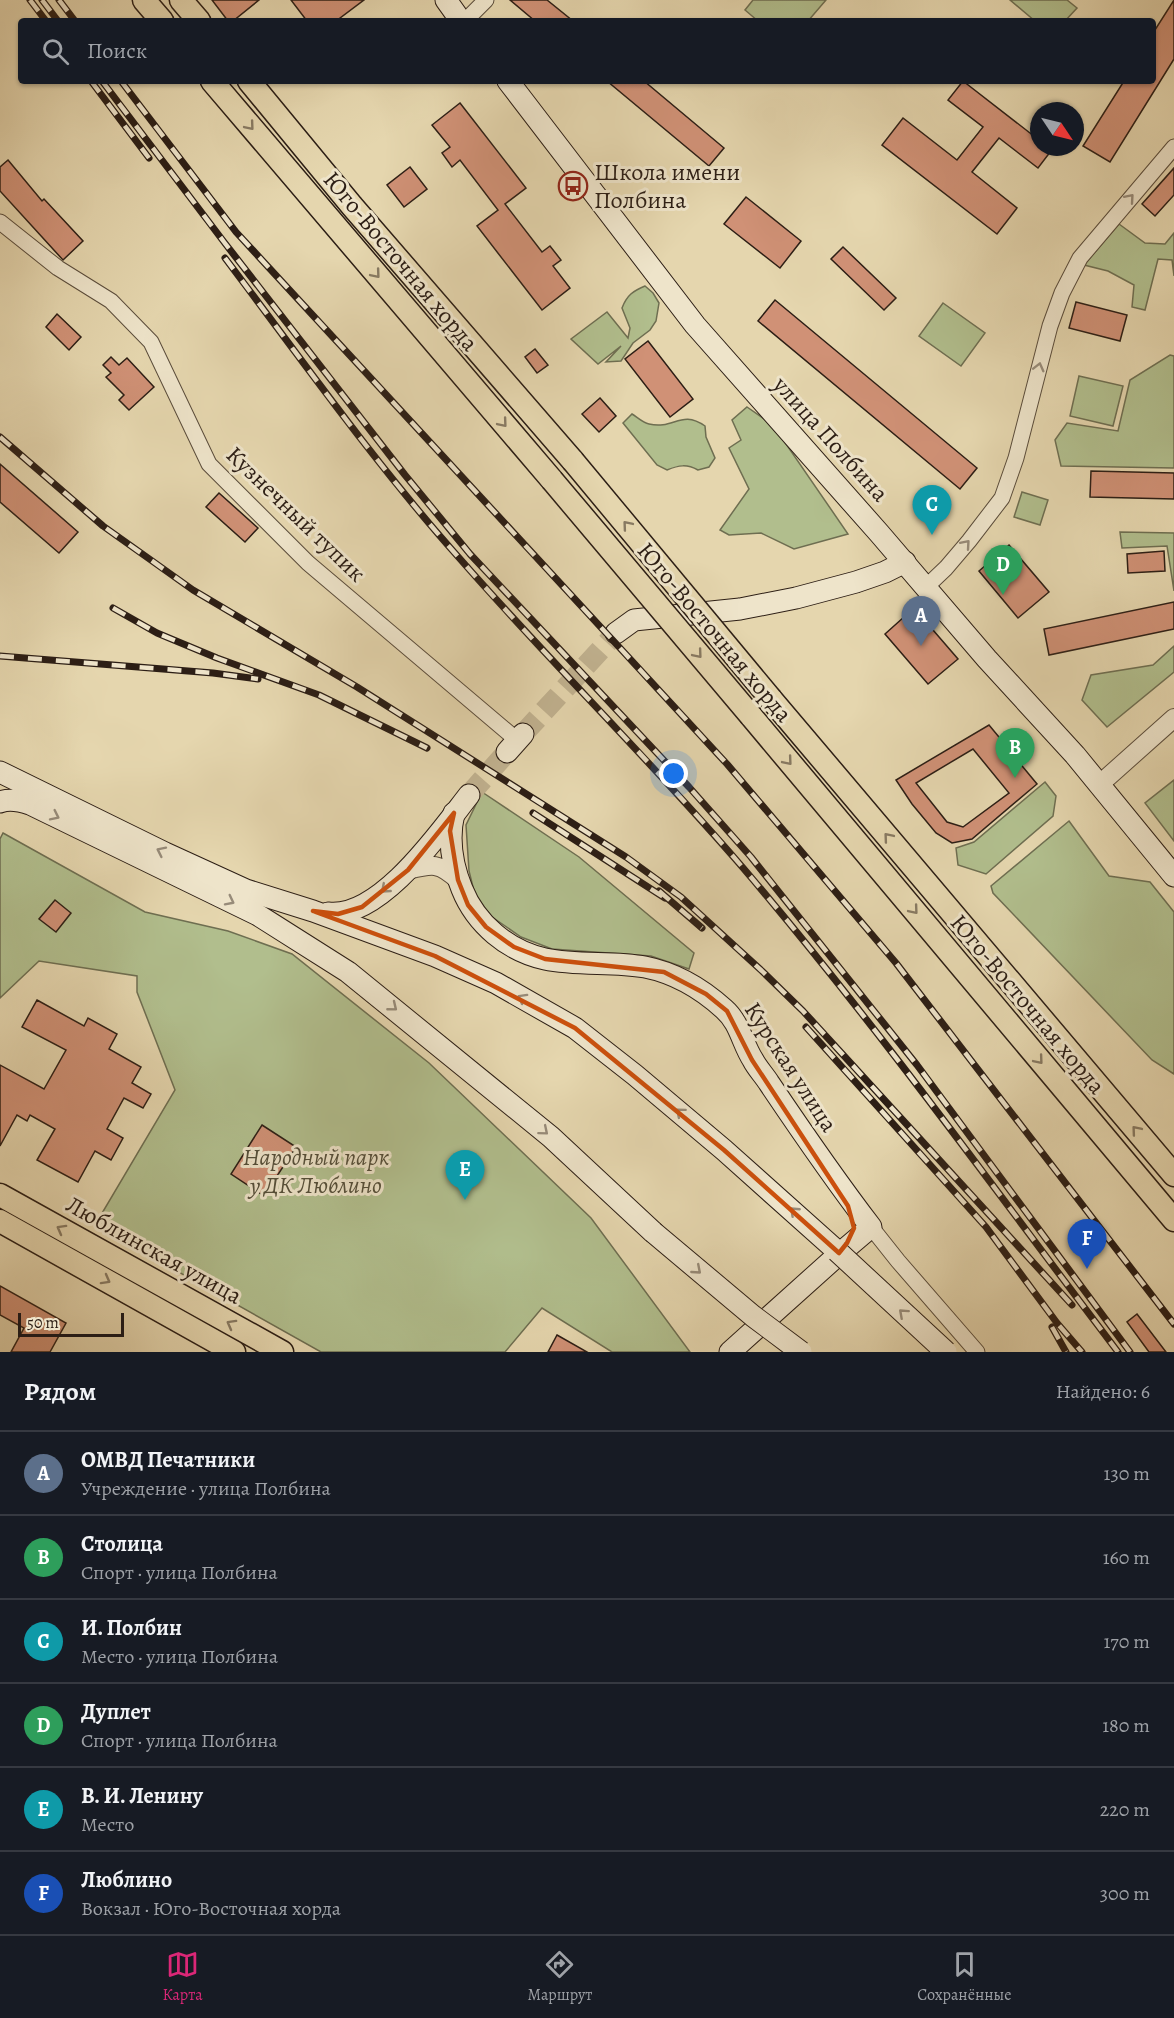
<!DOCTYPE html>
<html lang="ru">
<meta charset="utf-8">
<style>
body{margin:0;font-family:Alegreya,serif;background:#242831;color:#f1f3f6}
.compass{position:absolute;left:1030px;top:102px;width:54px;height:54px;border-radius:50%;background:#171b24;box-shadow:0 2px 4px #0004;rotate:125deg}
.scale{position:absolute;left:18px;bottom:15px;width:106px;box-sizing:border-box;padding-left:6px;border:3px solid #2c1e15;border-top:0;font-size:16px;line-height:21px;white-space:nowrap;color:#2c1e15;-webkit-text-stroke:4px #eee4ca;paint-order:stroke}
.you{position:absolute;left:674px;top:774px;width:21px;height:21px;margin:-15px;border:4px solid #fff;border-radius:50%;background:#1a73e8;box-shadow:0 0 0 9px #1a73e833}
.badge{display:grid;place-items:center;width:39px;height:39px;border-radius:50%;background:#db2777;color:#fff;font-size:20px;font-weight:700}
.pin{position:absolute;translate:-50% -50px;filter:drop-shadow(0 2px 3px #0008)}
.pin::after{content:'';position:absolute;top:32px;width:21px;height:18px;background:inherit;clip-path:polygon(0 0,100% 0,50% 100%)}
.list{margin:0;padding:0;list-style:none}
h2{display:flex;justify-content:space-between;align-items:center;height:78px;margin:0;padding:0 24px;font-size:26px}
h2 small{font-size:20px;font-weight:400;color:#9ea1a6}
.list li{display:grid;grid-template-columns:39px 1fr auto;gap:18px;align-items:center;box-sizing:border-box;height:84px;padding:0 24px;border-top:2px solid #363941}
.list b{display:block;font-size:22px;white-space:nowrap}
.list p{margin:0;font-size:20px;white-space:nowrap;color:#9ea1a6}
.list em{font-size:20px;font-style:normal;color:#9ea1a6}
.icon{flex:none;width:33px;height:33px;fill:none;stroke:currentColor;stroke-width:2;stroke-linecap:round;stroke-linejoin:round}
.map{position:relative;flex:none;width:1174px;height:1352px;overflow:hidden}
.search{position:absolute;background:#171b24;box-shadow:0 2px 4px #0004;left:18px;right:18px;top:18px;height:66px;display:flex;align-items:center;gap:15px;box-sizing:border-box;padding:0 21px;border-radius:6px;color:#9ea1a6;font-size:22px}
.sheet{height:582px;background:#171b24}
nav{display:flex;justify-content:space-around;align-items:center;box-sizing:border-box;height:84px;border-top:2px solid #363941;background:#171b24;font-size:16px;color:#9ea1a6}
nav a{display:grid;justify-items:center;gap:3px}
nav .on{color:#db2777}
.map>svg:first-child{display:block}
.green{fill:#b1be8d;stroke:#6e6e51;stroke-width:1.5}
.building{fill:#d09176;stroke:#2c1e15;stroke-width:1.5;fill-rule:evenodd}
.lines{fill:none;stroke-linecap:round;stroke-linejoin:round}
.secondary-tunnel{stroke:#c0b18f;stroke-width:21;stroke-dasharray:21 10;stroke-linecap:butt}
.minor-casing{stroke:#5a4c3b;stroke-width:17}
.tertiary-casing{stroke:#5a4c3b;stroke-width:20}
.secondary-casing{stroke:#2c1e15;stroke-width:23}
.primary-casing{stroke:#2c1e15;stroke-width:25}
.minor{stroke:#eee4ca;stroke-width:15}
.tertiary{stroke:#eee4ca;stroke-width:18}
.secondary{stroke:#eee4ca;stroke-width:21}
.primary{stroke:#e5d6ae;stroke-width:22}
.rail-casing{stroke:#2c1e15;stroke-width:7}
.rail{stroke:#eee4ca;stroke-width:4.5;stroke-dasharray:14;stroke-linecap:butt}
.secondary-bridge-casing{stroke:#2c1e15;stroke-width:23;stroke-linecap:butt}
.primary-bridge-casing{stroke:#2c1e15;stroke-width:25;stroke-linecap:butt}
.secondary-bridge{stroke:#eee4ca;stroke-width:21}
.primary-bridge{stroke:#e5d6ae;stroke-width:22}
.oneway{stroke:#887a62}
.oneway2{stroke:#978b79}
.marked{fill:none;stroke:#cc500d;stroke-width:4.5;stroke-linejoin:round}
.labels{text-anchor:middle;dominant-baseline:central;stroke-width:6;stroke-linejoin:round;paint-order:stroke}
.poi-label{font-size:24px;fill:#2c1e15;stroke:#eee4ca;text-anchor:start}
.street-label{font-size:24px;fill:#2c1e15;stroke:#eee4ca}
.park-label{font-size:24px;font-style:italic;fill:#544e39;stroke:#eee4ca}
</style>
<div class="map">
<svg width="1174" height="1352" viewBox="0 0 1174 1352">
<rect width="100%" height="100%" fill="#e5d6ae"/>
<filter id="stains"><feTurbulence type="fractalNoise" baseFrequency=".00333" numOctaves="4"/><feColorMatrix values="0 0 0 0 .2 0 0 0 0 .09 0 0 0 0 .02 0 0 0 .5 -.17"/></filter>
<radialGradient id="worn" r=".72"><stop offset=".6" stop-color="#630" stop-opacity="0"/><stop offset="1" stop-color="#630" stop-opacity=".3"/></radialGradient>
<g class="green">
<path d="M 753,0 L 826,0 L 808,21 L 758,21 L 745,10 Z"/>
<path d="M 1010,0 L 1067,0 L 1077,8 L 1065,21 L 1035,21 Z"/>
<path d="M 1119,224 L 1145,243 L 1165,244 L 1174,233 L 1174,276 L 1172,260 L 1158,259 L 1145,310 L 1132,307 L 1134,285 L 1108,271 L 1084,265 Z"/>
<path d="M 645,286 L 653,293 L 659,303 L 656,321 L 650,330 L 633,343 L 621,361 L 606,362 L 621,346 L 598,364 L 571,339 L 607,312 L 628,338 L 630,328 L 622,308 C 627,295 633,291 645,286 Z"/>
<path d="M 943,303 L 985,333 L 961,366 L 919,336 Z"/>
<path d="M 1170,355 L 1174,356 L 1174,468 L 1061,466 L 1055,440 L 1067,423 L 1118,431 L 1130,380 Z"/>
<path d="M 1079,376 L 1123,386 L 1113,426 L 1070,416 Z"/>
<path d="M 747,407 L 773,425 L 848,534 L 794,549 L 761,533 L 729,535 L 720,530 L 749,489 L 729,448 L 741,440 L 732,420 Z"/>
<path d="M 632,414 C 637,417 643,423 649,424 C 674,430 681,409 705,426 L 706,437 L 715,458 L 709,467 L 698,470 C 687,464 679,465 667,470 L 657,465 L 623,423 Z"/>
<path d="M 1022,492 L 1048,500 L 1040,525 L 1014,517 Z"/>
<path d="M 1120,532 L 1174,533 L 1174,591 L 1167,546 L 1122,548 Z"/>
<path d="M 1174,646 L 1174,672 L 1107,727 L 1082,700 L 1091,675 L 1153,665 Z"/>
<path d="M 1174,780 L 1174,841 L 1145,803 Z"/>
<path d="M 1045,782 L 1056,796 L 1053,816 L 986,874 L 958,865 L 956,848 L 974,842 Z"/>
<path d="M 482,792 L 579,857 L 694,953 L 689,969 L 651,956 L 552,949 L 521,937 L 492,917 L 475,895 L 469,871 L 466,825 Z"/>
<path d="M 1069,821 L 1109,876 L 1150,882 L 1174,912 L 1174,1074 L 1152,1060 L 993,893 L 991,886 Z"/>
<path d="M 3,833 L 145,912 L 228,931 L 292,954 L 429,1063 L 591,1218 L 690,1352 L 612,1352 L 542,1308 L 505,1352 L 321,1352 L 95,1225 L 175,1090 L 137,992 L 137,976 L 39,961 L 0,998 L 0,839 Z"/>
</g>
<g class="building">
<path d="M 212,0 L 259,0 L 233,21 L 228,21 Z"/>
<path d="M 291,0 L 364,0 L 336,21 L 307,21 Z"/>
<path d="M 510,0 L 547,0 L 573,21 L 535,21 Z"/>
<path d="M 1174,0 L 1174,59 L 1110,162 L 1083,146 L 1124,81 L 1153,81 L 1153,33 Z"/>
<path d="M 607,81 L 644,81 L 724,148 L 709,166 Z"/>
<path d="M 963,81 L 1039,140 L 1039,147 L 1054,147 L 1038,168 L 999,138 L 972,172 L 1017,208 L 997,234 L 882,145 L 903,118 L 957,160 L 983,127 L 948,100 Z"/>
<path d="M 460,103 L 526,188 L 505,204 L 542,252 L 550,246 L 561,260 L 553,266 L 570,288 L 542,310 L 477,226 L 498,210 L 460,160 L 452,167 L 442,153 L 450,147 L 432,125 Z"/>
<path d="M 8,160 L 42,201 L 44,199 L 83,241 L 63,260 L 0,191 L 0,167 Z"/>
<path d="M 410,167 L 427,189 L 404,207 L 387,185 Z"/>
<path d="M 1174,168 L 1174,195 L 1155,216 L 1142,204 Z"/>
<path d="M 746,197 L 801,241 L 780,268 L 724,224 Z"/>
<path d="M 843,247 L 896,298 L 884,310 L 831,259 Z"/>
<path d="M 775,300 L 977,468 L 960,489 L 758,321 Z"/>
<path d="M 1076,302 L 1127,315 L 1120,341 L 1069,328 Z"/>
<path d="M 57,314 L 81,337 L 69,350 L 46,327 Z"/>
<path d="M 648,341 L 693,399 L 670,417 L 625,359 Z"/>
<path d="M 535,349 L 548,365 L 537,373 L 525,357 Z"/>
<path d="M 111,357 L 119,365 L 127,358 L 154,387 L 129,410 L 119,400 L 124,395 L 106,377 L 111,373 L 103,365 Z"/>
<path d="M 600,398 L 616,416 L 599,432 L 582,414 Z"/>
<path d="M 0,464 L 78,532 L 59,553 L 0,502 Z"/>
<path d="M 1091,471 L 1174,473 L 1174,499 L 1090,497 Z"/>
<path d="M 219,493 L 258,528 L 245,542 L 206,507 Z"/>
<path d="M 1009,545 L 1049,592 L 1018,618 L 979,571 Z"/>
<path d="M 1164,551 L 1165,571 L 1128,573 L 1127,554 Z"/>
<path d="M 1174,602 L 1174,629 L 1049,655 L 1044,629 Z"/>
<path d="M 914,608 L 958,659 L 928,684 L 885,634 Z"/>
<path d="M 989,725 L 1008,748 L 1017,742 L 1027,753 L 1018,761 L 1037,784 L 972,839 L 952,843 L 936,833 L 912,804 L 896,780 ZM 973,749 L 1009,793 L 963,827 L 947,822 L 916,783 Z"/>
<path d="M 55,900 L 71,913 L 56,932 L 39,919 Z"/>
<path d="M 37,1000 L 84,1026 L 88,1018 L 117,1034 L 109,1049 L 141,1067 L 132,1083 L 151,1094 L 143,1108 L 124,1098 L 107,1129 L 123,1138 L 111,1160 L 95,1151 L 78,1182 L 37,1160 L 55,1129 L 30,1115 L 27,1121 L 17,1115 L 0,1146 L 0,1065 L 44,1089 L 66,1050 L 22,1027 Z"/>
<path d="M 262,1125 L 296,1147 L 264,1196 L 231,1174 Z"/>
<path d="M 0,1286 L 66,1323 L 50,1352 L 11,1352 L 24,1328 L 0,1315 Z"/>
<path d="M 1137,1314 L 1166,1352 L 1149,1352 L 1127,1322 Z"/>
<path d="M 557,1335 L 587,1352 L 548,1352 Z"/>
</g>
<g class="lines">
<g class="secondary-tunnel">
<path d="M 523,734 L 616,633"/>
<path d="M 469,795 L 507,752"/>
</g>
<g class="minor-casing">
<g id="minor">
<path d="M 465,21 L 486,0"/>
<path d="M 0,222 L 58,268 L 111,301 L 151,342 L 209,464 L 308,563 L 517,740"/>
<path d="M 926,587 L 946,568 L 969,541 L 1002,498 L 1016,458 L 1050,326 L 1062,293 L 1080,258 L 1174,147"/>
<path d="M 871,1227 L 898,1261 L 977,1352"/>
</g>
</g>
<g class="tertiary-casing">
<g id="tertiary">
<path d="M 1100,784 L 1174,718"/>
<path d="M 408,870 C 432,864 439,862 458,880"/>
</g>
</g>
<g class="secondary-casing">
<g id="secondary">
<path d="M 446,0 L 461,21"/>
<path d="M 508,81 L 695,325 L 879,533 L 987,659 L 1075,755 L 1174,876"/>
<path d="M 616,633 L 634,620 L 740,609 L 796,598 L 856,582 L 885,572 L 905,562"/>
<path d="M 507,752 L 523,734"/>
<path d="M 0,772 L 165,853 L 246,890 L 313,911 L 435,956 L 496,983 L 575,1028 L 635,1075 L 724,1150 L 837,1251"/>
<path d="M 0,802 C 10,798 21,801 30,804 L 258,915 L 348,972 L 551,1137 L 653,1232"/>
<path d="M 454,813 C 448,838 452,865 462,889 C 476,924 508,951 545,959 C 578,966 613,961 645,967 C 675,973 702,989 724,1009 C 740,1023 742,1043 753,1060 C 757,1068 764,1075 769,1083 C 802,1132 835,1180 871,1227 L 838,1255 L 730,1352"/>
<path d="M 328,913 C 380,919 440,832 469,795"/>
</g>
</g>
<g class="primary-casing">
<g id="primary">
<path d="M 144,0 L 162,21"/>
<path d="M 181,0 L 199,21"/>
<path d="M 212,81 L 552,480"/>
<path d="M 249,81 L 352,206 L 573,461"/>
<path d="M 771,699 L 1174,1175"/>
<path d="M 751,716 L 1174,1220"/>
<path d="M 0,1195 L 282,1352"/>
<path d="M 0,1221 L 234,1352"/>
</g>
</g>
<use href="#minor" class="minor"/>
<use href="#tertiary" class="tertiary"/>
<use href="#secondary" class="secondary"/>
<use href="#primary" class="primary"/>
<g class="rail-casing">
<g id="rail">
<path d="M 30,0 L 46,21"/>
<path d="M 42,0 L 58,21"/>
<path d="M 59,0 L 75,21"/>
<path d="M 91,81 L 149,158"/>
<path d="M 102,81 L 224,242 L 405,475 L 470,554 L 689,787 L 751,857 L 917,1065 L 1130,1352"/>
<path d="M 121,81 L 236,232 L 727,764 L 896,963 L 1174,1324"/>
<path d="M 225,258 C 302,360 376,465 461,560 C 553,665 653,763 744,869 C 876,1024 995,1190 1118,1352"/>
<path d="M 0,437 L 103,526 L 193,590 L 357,687 L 626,857 L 681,897 L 762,971 L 803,1011 L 1072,1305"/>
<path d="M 113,608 L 157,633 L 217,658 L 319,695 L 427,748"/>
<path d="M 0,656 L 213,673 L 258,679"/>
<path d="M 533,813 L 665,898"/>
<path d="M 659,891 L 702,928"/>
<path d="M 806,1027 L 986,1227 L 1057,1323 L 1082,1352"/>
<path d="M 1052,1327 L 1066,1352"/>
</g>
</g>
<use href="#rail" class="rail"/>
<g class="secondary-bridge-casing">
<g id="secondary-bridge">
<path d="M 653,1232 L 753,1316 L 801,1352"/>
<path d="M 837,1251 L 946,1352"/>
</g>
</g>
<g class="primary-bridge-casing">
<g id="primary-bridge">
<path d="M 573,461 L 771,699"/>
<path d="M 552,480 L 751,716"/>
</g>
</g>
<use href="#secondary-bridge" class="secondary-bridge"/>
<use href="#primary-bridge" class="primary-bridge"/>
</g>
<defs><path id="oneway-chevron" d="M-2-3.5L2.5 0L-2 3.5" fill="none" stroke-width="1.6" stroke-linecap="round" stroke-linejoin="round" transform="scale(1.5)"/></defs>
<g class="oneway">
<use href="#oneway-chevron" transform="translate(250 126) rotate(50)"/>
<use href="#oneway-chevron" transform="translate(376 274) rotate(50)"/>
<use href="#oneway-chevron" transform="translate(503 423) rotate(50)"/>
<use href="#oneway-chevron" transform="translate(627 525) rotate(-130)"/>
<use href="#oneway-chevron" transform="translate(698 654) rotate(50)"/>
<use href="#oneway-chevron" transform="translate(788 761) rotate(50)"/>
<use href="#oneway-chevron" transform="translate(888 837) rotate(-130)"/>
<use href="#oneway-chevron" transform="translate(914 910) rotate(50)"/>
<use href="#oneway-chevron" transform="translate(1039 1060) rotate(50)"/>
<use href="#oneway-chevron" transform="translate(1136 1130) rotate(-130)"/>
<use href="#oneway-chevron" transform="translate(61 1229) rotate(-151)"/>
<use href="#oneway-chevron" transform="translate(106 1280) rotate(29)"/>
<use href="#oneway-chevron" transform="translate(231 1324) rotate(-151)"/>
</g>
<g class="oneway2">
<use href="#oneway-chevron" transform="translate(1130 198) rotate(-49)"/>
<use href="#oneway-chevron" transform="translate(1039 367) rotate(-76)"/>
<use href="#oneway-chevron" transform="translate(966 544) rotate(-49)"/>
<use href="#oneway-chevron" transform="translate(55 816) rotate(26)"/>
<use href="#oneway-chevron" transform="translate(161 851) rotate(-154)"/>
<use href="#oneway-chevron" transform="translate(385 889) rotate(139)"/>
<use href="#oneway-chevron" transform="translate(230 901) rotate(27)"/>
<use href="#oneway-chevron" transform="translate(522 998) rotate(-151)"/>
<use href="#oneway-chevron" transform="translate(393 1007) rotate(39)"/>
<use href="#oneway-chevron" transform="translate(680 1112) rotate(-140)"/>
<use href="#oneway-chevron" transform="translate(544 1131) rotate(40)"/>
<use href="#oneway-chevron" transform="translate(794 1211) rotate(-137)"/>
<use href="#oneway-chevron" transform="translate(697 1270) rotate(41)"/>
<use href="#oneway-chevron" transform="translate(903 1313) rotate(-138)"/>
</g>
<path class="marked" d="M 454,813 L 450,831 L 458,880 L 468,905 L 486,927 L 514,947 L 545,959 L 664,972 L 706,994 L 727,1011 L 752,1060 L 848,1206 L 854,1228 L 847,1243 L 839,1253 L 724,1150 L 575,1028 L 435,956 L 313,911 L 338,914 L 362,907 L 408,870 Z"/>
<defs>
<g id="bus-ring" transform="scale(1.5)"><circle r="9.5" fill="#eee4ca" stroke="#8f2418" stroke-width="1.5"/><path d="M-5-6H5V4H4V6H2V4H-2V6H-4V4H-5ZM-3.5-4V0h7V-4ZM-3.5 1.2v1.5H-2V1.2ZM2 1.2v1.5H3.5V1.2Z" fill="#8f2418"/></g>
</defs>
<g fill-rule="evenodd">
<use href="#bus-ring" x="573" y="186"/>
</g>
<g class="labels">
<g class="poi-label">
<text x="594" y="172">Школа имени<tspan x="594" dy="28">Полбина</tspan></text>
</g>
<g class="street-label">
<text transform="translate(401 261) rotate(50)">Юго-Восточная хорда</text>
<text transform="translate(831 439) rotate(48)">улица Полбина</text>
<text transform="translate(296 514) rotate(44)">Кузнечный тупик</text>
<text transform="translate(715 632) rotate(50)">Юго-Восточная хорда</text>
<text transform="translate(1028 1004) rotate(50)">Юго-Восточная хорда</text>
<text transform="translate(791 1067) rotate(57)">Курская улица</text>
<text transform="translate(154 1250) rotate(29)">Люблинская улица</text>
</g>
<g class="park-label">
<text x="316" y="1157">Народный парк<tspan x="316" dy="28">у ДК Люблино</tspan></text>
</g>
</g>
<rect width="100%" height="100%" filter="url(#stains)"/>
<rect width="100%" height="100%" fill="url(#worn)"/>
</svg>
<svg class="compass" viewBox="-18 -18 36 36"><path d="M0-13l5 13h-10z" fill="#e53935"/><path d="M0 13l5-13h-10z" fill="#9ea1a6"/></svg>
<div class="scale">50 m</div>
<div class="you"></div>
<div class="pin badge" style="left:921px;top:646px;background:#5c6f8a">A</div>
<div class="pin badge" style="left:1015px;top:778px;background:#2e9e5b">B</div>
<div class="pin badge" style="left:932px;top:535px;background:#0f9aa8">C</div>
<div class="pin badge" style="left:1003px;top:595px;background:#2e9e5b">D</div>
<div class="pin badge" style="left:465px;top:1200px;background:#0f9aa8">E</div>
<div class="pin badge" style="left:1087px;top:1269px;background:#1a4fb4">F</div>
<div class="search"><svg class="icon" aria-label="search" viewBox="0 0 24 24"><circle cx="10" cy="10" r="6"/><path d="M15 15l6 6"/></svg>Поиск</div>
</div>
<section class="sheet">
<h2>Рядом<small>Найдено: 6</small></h2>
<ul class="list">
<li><span class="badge" style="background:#5c6f8a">A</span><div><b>ОМВД Печатники</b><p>Учреждение · улица Полбина</p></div><em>130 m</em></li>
<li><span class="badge" style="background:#2e9e5b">B</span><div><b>Столица</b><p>Спорт · улица Полбина</p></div><em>160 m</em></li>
<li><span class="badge" style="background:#0f9aa8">C</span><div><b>И. Полбин</b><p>Место · улица Полбина</p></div><em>170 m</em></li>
<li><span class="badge" style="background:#2e9e5b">D</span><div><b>Дуплет</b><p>Спорт · улица Полбина</p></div><em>180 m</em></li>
<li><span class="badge" style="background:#0f9aa8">E</span><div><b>В. И. Ленину</b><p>Место</p></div><em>220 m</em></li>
<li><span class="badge" style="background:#1a4fb4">F</span><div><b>Люблино</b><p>Вокзал · Юго-Восточная хорда</p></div><em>300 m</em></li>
</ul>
</section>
<nav>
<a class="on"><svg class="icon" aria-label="map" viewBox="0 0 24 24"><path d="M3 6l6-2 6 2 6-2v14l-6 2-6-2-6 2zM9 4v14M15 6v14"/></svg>Карта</a>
<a><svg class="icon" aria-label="directions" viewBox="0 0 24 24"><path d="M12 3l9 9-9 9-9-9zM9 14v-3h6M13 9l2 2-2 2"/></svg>Маршрут</a>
<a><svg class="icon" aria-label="saved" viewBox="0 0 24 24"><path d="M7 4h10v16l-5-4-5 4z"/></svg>Сохранённые</a>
</nav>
